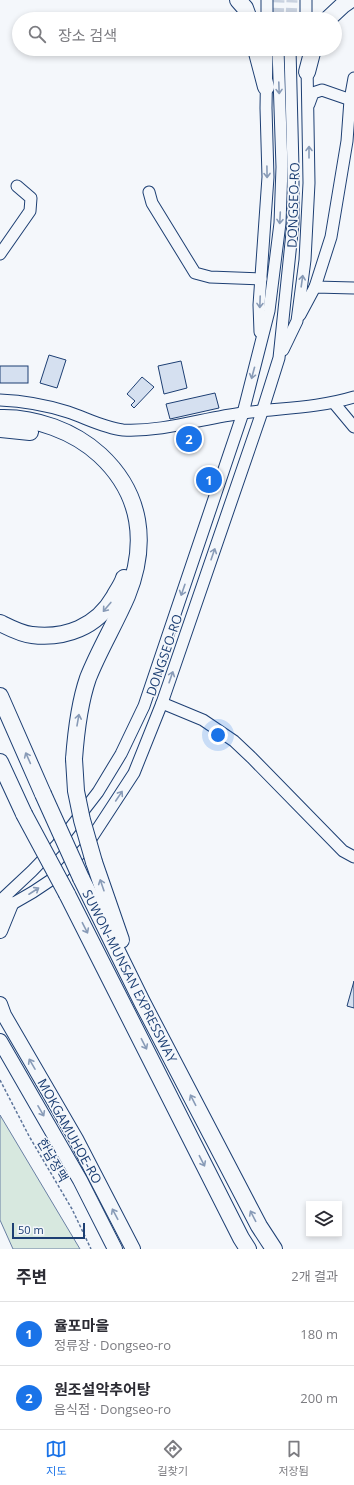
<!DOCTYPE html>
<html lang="ko">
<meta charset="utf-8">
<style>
body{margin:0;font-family:"Open Sans","Noto Sans KR",sans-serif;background:#f2f2f3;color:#2b2b33}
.controls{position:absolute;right:12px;bottom:12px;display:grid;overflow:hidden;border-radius:0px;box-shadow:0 2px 6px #0003}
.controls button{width:36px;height:36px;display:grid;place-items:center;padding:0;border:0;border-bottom:1px solid #e1e1e2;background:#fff;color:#2b2b33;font:20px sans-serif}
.scale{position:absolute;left:12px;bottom:10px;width:73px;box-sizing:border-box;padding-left:4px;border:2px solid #1d3f73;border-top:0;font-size:11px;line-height:14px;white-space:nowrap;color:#1d3f73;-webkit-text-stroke:3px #f4f7fb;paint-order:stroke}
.you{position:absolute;left:218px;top:735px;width:14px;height:14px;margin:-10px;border:3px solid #fff;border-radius:50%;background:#1a73e8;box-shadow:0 0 0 6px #1a73e833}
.badge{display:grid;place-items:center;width:26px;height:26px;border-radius:50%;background:#1a73e8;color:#fff;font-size:13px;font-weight:700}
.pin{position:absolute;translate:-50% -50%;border:2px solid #fff;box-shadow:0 1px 4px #0006}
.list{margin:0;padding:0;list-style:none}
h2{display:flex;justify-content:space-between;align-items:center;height:52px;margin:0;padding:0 16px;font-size:17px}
h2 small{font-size:13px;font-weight:400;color:#7c7c81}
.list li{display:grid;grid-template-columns:26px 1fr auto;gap:12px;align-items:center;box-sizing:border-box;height:64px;padding:0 16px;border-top:1px solid #e1e1e2}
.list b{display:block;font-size:15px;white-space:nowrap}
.list p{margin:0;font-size:13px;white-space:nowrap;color:#7c7c81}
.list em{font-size:13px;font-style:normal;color:#7c7c81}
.icon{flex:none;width:22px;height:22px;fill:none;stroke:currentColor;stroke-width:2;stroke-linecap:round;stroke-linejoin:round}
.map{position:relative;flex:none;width:354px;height:1249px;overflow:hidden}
.search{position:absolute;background:#fff;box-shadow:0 2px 6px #0003;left:12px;right:12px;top:12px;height:44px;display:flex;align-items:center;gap:10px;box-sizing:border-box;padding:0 14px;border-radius:22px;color:#7c7c81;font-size:15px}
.sheet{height:180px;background:#fff}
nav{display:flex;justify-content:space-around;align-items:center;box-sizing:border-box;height:56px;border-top:1px solid #e1e1e2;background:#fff;font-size:11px;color:#7c7c81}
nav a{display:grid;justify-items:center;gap:2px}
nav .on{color:#1a73e8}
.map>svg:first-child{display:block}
.green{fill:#d7e8df;stroke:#687fa3}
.building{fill:#d5e0f0;stroke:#1d3f73}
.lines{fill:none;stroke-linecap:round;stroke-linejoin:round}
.minor-tunnel{stroke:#c9d2e0;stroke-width:11;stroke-dasharray:11 5.5;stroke-linecap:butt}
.minor-casing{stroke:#1d3f73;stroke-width:13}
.major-casing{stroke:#1d3f73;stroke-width:16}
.highway-casing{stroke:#1d3f73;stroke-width:18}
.path{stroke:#5e769c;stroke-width:1.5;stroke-dasharray:3 2;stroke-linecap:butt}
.minor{stroke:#f4f7fb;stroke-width:11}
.major{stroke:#f4f7fb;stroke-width:14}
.highway{stroke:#f4f7fb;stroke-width:16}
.highway-bridge-casing{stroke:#1d3f73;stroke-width:18;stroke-linecap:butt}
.highway-bridge{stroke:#f4f7fb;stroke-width:16}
.oneway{stroke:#889bb7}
.labels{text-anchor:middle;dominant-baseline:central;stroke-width:3;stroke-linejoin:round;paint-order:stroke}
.street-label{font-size:13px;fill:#1d3f73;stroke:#f4f7fb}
</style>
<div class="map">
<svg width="354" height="1249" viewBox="0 0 354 1249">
<rect width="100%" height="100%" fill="#f4f7fb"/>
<path class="green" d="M 0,1115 L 77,1244 L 80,1249 L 13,1249 L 0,1220 Z"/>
<g class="building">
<path d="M 49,355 L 66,360 L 57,388 L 40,383 Z"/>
<path d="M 181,361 L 187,388 L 164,394 L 158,366 Z"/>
<rect x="0" y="366" width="28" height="17"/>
<path d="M 142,377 L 154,387 L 134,408 L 131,405 L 135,401 L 127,394 Z"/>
<path d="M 215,393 L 219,408 L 170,419 L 166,404 Z"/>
<path d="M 354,981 L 354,1008 L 347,1006 Z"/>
</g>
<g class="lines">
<g class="minor-tunnel">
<path d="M 278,19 L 279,0"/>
<path d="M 291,19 L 292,0"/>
</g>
<g class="minor-casing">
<g id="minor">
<path d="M 306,0 L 306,19"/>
<path d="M 267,19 L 267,0"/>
<path d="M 309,104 L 313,93 L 322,90 L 354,101"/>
<path d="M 149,192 L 152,203 L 195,273 L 210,277 L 261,279"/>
<path d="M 0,254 L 30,211 L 31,198 L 17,186"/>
<path d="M 315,287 L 331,237 L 347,141 L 350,100 L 354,78"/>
<path d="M 300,315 L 315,287 L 354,288"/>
<path d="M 260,332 L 259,305 L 268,177 L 266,108 L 267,49"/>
<path d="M 283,350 L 297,321 L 305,260 L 309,183 L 307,65"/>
<path d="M 0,400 C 23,401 46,405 68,412 C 86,418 104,428 123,430 C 164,432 203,418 243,413 C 280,408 318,408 354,397"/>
<path d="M 334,403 L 354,427"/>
<path d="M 162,703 L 203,720 L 234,741 L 252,758 L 343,851 L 354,857"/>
<path d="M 0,901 L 32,871 L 57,845 L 98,792 L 121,754 L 144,706 L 243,413 L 269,311 L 280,223 L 282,167 L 278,49"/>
<path d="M 0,911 L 33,892 L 63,872 L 85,848 L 134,773 L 162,703 L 262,412 L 279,358 L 293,223 L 293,168 L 290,49"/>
</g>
</g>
<g class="major-casing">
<g id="major">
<path d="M 0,931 L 11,904"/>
<path d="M 0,1004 L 4,1015 L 76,1139 L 133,1249"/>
<path d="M 0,1041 L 80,1180 L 115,1249"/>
</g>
</g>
<g class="highway-casing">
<g id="highway">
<path d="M 238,0 L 245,8 L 249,19"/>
<path d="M 328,19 L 343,5 L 350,0"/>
<path d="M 256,49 L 266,87"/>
<path d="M 307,72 L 313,49"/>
<path d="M 0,418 C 35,417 74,431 100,455 C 142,494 148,544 127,596 C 115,624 99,650 88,678 C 79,704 76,732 74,759"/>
<path d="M 0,429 L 30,432"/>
<path d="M 0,623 C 10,628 21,634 32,635 C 65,639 97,627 114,597 C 117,591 122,585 124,578"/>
<path d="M 0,696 L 43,794"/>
<path d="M 0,762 L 24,814"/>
<path d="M 94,862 L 121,940"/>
<path d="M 81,878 L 142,1002 L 259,1226 L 274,1249"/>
<path d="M 67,894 L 241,1238 L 248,1249"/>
</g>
</g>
<path class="path" d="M 0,1080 L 29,1136 L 72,1209 L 91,1249"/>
<use href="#minor" class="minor"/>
<use href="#major" class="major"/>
<use href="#highway" class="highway"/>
<g class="highway-bridge-casing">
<g id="highway-bridge">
<path d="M 74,759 L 76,791 L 82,820 L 94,862"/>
<path d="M 43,794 L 81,878"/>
<path d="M 24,814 L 67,894"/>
</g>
</g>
<use href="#highway-bridge" class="highway-bridge"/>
</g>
<defs><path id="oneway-shaft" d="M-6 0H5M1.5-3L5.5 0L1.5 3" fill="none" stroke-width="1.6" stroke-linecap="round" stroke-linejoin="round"/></defs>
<g class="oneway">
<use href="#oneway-shaft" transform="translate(279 88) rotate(88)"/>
<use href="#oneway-shaft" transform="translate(309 152) rotate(-90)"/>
<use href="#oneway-shaft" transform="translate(267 172) rotate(89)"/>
<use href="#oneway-shaft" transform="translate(280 218) rotate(93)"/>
<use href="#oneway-shaft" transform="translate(302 281) rotate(-82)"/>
<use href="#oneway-shaft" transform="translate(260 302) rotate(92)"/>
<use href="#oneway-shaft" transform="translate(253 373) rotate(105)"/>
<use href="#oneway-shaft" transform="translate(213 554) rotate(-71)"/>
<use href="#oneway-shaft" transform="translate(183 590) rotate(109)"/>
<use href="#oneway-shaft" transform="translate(107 607) rotate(130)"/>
<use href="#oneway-shaft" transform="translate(171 677) rotate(-71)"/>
<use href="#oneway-shaft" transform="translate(78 720) rotate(-80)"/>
<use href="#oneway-shaft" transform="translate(28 758) rotate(-114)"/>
<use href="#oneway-shaft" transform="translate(119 796) rotate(-56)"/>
<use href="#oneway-shaft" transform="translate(102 885) rotate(-109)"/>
<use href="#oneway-shaft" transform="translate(34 891) rotate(-33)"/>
<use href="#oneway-shaft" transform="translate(85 928) rotate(63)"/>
<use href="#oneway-shaft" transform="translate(144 1044) rotate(63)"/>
<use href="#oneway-shaft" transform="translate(32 1064) rotate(-120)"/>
<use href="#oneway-shaft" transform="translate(193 1100) rotate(-117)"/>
<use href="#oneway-shaft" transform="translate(41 1111) rotate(60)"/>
<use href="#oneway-shaft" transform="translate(202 1161) rotate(63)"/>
<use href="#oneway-shaft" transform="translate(115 1214) rotate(-118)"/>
<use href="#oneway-shaft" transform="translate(253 1216) rotate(-117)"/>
</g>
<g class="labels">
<g class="street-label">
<text transform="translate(293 205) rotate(-88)">DONGSEO-RO</text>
<text transform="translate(164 655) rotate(-71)">DONGSEO-RO</text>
<text transform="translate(130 976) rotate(63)">SUWON-MUNSAN EXPRESSWAY</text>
<text transform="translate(70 1131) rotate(61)">MOKGAMUHOE-RO</text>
<text transform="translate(53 1160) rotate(60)">한남정맥</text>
</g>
</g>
</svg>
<div class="controls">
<button><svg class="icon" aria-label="layers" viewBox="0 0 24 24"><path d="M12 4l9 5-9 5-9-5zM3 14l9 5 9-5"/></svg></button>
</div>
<div class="scale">50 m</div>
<div class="you"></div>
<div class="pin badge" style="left:209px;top:480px">1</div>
<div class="pin badge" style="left:189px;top:439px">2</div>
<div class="search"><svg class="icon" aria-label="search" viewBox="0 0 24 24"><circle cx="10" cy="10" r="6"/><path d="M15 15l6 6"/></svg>장소 검색</div>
</div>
<section class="sheet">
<h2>주변<small>2개 결과</small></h2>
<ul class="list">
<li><span class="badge">1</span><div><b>율포마을</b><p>정류장 · Dongseo-ro</p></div><em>180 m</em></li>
<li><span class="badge">2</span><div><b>원조설악추어탕</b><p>음식점 · Dongseo-ro</p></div><em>200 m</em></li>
</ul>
</section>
<nav>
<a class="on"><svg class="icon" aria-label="map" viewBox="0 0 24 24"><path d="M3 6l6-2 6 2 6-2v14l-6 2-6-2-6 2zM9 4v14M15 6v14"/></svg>지도</a>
<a><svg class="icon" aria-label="directions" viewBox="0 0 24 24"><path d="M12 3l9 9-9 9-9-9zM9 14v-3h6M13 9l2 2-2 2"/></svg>길찾기</a>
<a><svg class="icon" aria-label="saved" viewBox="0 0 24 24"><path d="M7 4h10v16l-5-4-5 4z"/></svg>저장됨</a>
</nav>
